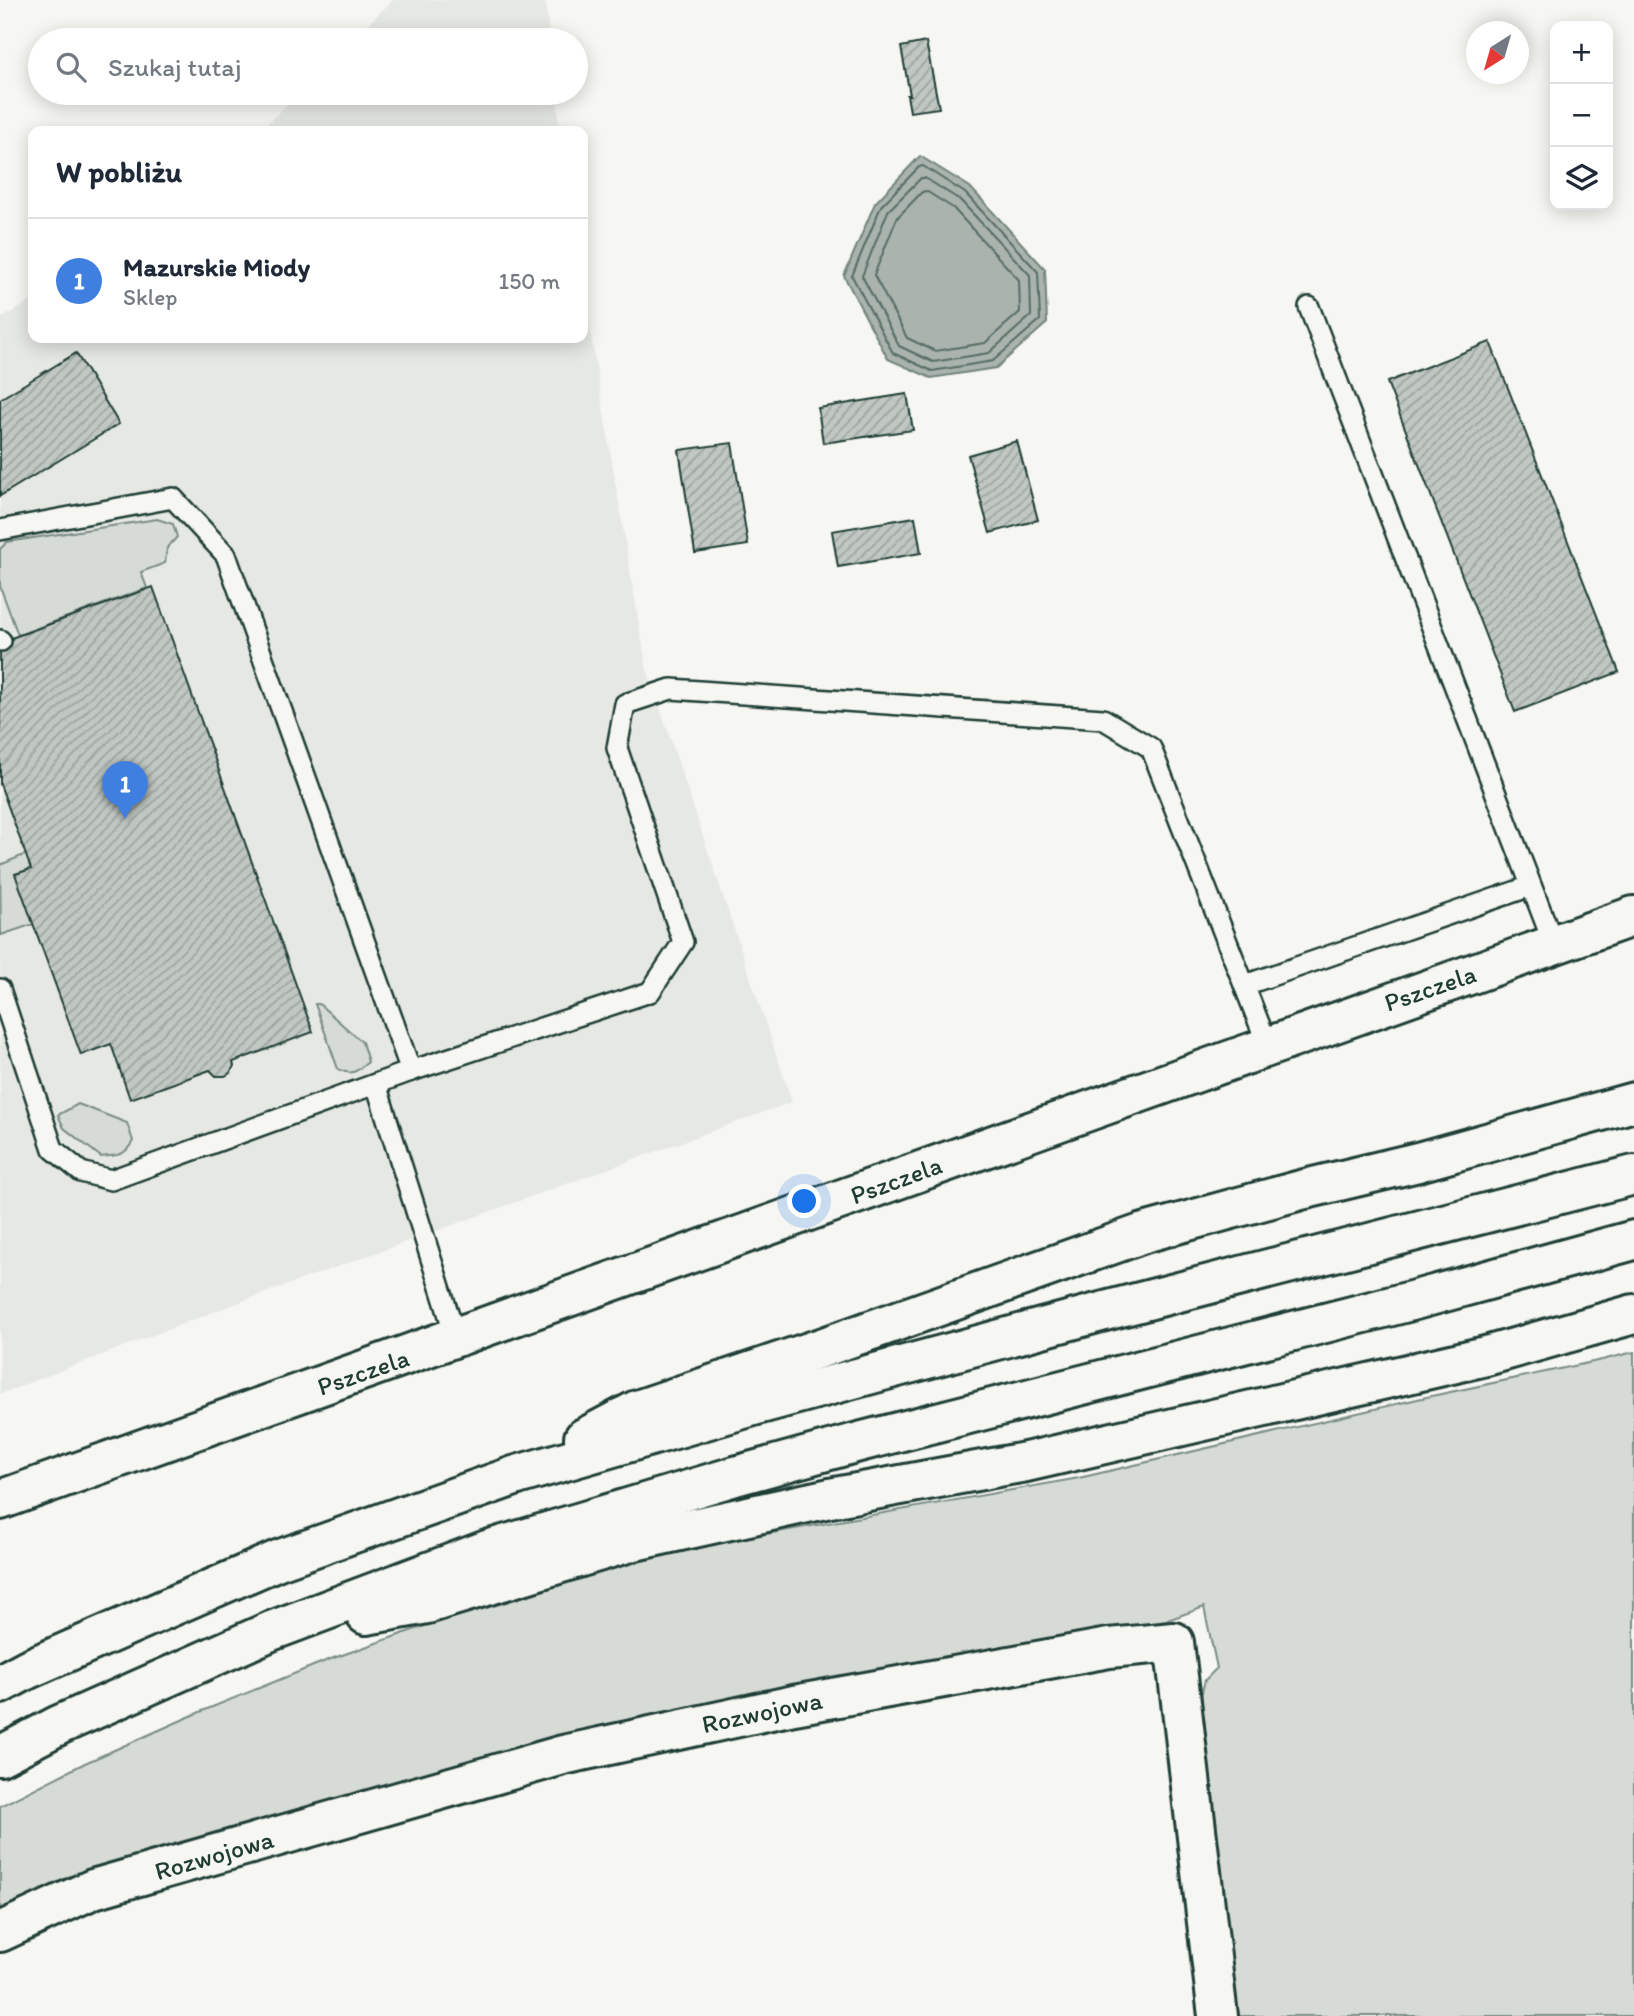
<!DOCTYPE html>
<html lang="pl">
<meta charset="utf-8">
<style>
body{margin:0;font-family:Itim,sans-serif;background:#f2f2f3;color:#1f2937}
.controls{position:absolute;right:21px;top:21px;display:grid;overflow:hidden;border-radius:14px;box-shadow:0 4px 18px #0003}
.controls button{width:63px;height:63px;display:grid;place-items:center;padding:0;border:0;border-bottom:2px solid #e0e1e3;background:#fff;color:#1f2937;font:35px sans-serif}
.compass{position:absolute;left:1466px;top:21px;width:63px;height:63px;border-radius:50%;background:#fff;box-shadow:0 4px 18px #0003;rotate:217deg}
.you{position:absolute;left:805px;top:1202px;width:24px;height:24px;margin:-18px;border:5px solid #fff;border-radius:50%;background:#1a73e8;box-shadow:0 0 0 10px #1a73e833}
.badge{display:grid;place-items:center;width:46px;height:46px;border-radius:50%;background:#1f3d34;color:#fff;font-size:23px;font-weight:700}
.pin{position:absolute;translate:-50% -58px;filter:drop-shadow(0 2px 4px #0008)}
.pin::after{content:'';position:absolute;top:37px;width:24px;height:21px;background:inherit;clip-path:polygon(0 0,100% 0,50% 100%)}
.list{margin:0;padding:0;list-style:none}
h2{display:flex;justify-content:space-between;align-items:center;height:91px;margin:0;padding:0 28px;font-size:30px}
h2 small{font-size:23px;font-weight:400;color:#747a83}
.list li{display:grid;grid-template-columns:46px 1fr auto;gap:21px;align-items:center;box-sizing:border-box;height:126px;padding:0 28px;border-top:2px solid #e0e1e3}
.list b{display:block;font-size:26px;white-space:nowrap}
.list p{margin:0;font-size:23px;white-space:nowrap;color:#747a83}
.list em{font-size:23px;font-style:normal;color:#747a83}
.icon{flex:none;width:38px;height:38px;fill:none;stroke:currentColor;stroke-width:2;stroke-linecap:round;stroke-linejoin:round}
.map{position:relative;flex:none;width:1634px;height:2016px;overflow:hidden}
.search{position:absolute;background:#fff;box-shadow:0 4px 18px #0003;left:28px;top:28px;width:560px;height:77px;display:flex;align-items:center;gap:18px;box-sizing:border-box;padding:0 24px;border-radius:38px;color:#747a83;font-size:26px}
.panel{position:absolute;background:#fff;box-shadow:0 4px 18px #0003;left:28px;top:126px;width:560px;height:217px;border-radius:14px}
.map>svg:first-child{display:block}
.built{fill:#e6e8e4}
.green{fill:#d6dbd6;stroke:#7a8c85;stroke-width:2}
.water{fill:#aab3ae;stroke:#72847d;stroke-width:2}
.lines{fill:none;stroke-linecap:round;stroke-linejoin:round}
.shore{stroke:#576c65;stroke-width:2}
.building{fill:url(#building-hatch);stroke:#1f3d34;stroke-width:2}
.lane-casing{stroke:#1f3d34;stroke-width:24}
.street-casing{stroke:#1f3d34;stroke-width:44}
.highway-casing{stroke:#1f3d34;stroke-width:44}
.lane{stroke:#f6f6f2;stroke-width:19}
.street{stroke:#f6f6f2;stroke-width:38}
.highway{stroke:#f6f6f2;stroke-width:38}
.labels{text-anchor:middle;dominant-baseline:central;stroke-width:5;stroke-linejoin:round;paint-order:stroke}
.street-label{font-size:26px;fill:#1f3d34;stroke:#f6f6f2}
</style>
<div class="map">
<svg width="1634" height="2016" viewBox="0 0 1634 2016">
<defs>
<pattern id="building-hatch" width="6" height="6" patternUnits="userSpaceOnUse" patternTransform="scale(1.75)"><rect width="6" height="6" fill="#c1c8c3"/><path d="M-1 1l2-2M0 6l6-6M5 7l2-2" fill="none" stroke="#9ca49f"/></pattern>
</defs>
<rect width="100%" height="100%" fill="#f6f6f2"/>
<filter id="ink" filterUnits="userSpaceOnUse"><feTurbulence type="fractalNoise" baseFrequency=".0143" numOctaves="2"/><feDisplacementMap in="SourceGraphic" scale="14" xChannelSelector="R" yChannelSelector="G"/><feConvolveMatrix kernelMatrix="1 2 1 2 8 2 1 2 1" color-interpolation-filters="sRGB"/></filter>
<g filter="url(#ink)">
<g class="built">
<path d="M 393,0 L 545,0 L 550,40 L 352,40 Z"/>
<path d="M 299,93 L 556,93 L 560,131 L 260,131 Z"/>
<path d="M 583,288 L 646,666 L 792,1102 L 229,1306 L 0,1394 L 0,319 L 33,300 L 33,338 L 583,338 Z"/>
</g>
<g class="green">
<path d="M 157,519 L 173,524 L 177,537 L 167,548 L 165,563 L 141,572 L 147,588 L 18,635 L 0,586 L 0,549 L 7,542 Z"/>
<path d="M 26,854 L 31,869 L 16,874 L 34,924 L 1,935 L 0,865 Z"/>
<path d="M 315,1004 L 319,1004 L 362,1042 L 368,1062 C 356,1072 352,1076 338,1069 Z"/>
<path d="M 78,1104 L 127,1123 L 133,1141 C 124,1157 118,1155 101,1157 L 64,1128 L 58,1115 Z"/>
<path d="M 1634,1352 L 1634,2016 L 1238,2016 L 1201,1696 L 1205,1680 L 1217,1668 L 1204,1607 L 1165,1621 L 1003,1653 L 0,1919 L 0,1806 L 85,1763 L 200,1712 L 328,1660 L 470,1610 L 573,1579 L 694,1547 L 1079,1478 L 1422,1398 L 1602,1360 Z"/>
</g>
<path class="water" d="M 920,156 L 970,187 L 1045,269 L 1047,323 L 996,368 L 931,378 L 888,359 L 844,276 L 875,203 Z"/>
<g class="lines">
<g class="shore">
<path d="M 923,166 L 965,193 L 1038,272 L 1040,320 L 993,361 L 932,371 L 893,353 L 852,276 L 881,206 L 919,167 Z"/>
<path d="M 921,178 L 925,178 L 960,200 L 1030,275 L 1031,316 L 989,353 L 933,362 L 899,346 L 862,276 L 888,211 Z"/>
<path d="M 926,191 L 953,208 L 1019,280 L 1020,312 L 985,343 L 935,351 L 907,338 L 874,275 L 897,218 L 922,192 Z"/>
</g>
</g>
<g class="building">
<path d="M 926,42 L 939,108 L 910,112 L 907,95 L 910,95 L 901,47 Z"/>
<path d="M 1490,342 L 1619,672 L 1515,712 L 1387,382 Z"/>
<path d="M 76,353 L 119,424 L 0,496 L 0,399 Z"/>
<path d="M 907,394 L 913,430 L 823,443 L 818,408 Z"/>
<path d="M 1017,441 L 1038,520 L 990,533 L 968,455 Z"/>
<path d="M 732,443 L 748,545 L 695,553 L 679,450 Z"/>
<path d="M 915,517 L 921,553 L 838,567 L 832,531 Z"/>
<path d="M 153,587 L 313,1032 L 233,1062 L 234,1066 L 230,1073 L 225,1076 L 216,1076 L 210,1070 L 130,1099 L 111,1044 L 81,1055 L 15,874 L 31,869 L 0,784 L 0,642 Z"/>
</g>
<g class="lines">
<g class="lane-casing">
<g id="lane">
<path d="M 1309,307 L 1554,945"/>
<path d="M 0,530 L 173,498 L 226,555 L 411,1071"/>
<path d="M 0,640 L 1,641"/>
<path d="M 1245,985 L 1531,886"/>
<path d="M 0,989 L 53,1149 L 81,1172 L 111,1180 L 411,1071 L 650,992 L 683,942 L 617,748 L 625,704 L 671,689 L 1103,719 L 1151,748 L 1268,1046"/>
<path d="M 376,1084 L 456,1338"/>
</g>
</g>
<g class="street-casing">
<g id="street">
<path d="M 0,1500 C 545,1307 1089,1109 1634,916"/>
<path d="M 0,1932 L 93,1889 L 563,1755 L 794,1705 L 1109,1648 L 1174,1642 L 1218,2016"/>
</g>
</g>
<g class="highway-casing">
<g id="highway">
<path d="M 584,1438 L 637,1410 L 824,1347 L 1144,1233 L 1301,1190 L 1418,1162 L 1634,1102"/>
<path d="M 366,1615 L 427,1604 L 630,1542 L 830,1498 L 1026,1462 L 1486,1356 L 1634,1314"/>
<path d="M 0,1684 L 28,1669 L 278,1560 L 517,1475 L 757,1405 L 1101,1312 L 1634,1175"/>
<path d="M 0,1756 L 59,1725 L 271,1631 L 487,1550 L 735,1476 L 859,1442 L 1415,1300 L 1634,1240"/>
</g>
</g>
<use href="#lane" class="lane"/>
<use href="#street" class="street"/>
<use href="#highway" class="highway"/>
</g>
</g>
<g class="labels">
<g class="street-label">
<text transform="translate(1430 988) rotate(-19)">Pszczela</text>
<text transform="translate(896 1180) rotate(-20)">Pszczela</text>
<text transform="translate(363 1372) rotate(-19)">Pszczela</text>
<text transform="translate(762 1712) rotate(-12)">Rozwojowa</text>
<text transform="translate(214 1855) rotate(-16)">Rozwojowa</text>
</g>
</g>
</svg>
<div class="controls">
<button>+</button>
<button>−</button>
<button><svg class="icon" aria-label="layers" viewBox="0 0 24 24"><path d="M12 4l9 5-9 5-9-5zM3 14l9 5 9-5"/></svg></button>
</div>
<svg class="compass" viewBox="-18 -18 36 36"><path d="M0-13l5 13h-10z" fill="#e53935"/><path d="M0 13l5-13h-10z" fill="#747a83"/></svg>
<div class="you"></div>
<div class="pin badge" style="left:125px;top:819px;background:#3f7fe0">1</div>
<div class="search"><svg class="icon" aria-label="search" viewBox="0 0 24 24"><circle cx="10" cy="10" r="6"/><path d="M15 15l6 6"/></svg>Szukaj tutaj</div>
<section class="panel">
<h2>W pobliżu<small></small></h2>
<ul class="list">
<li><span class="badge" style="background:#3f7fe0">1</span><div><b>Mazurskie Miody</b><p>Sklep</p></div><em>150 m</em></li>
</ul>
</section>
</div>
